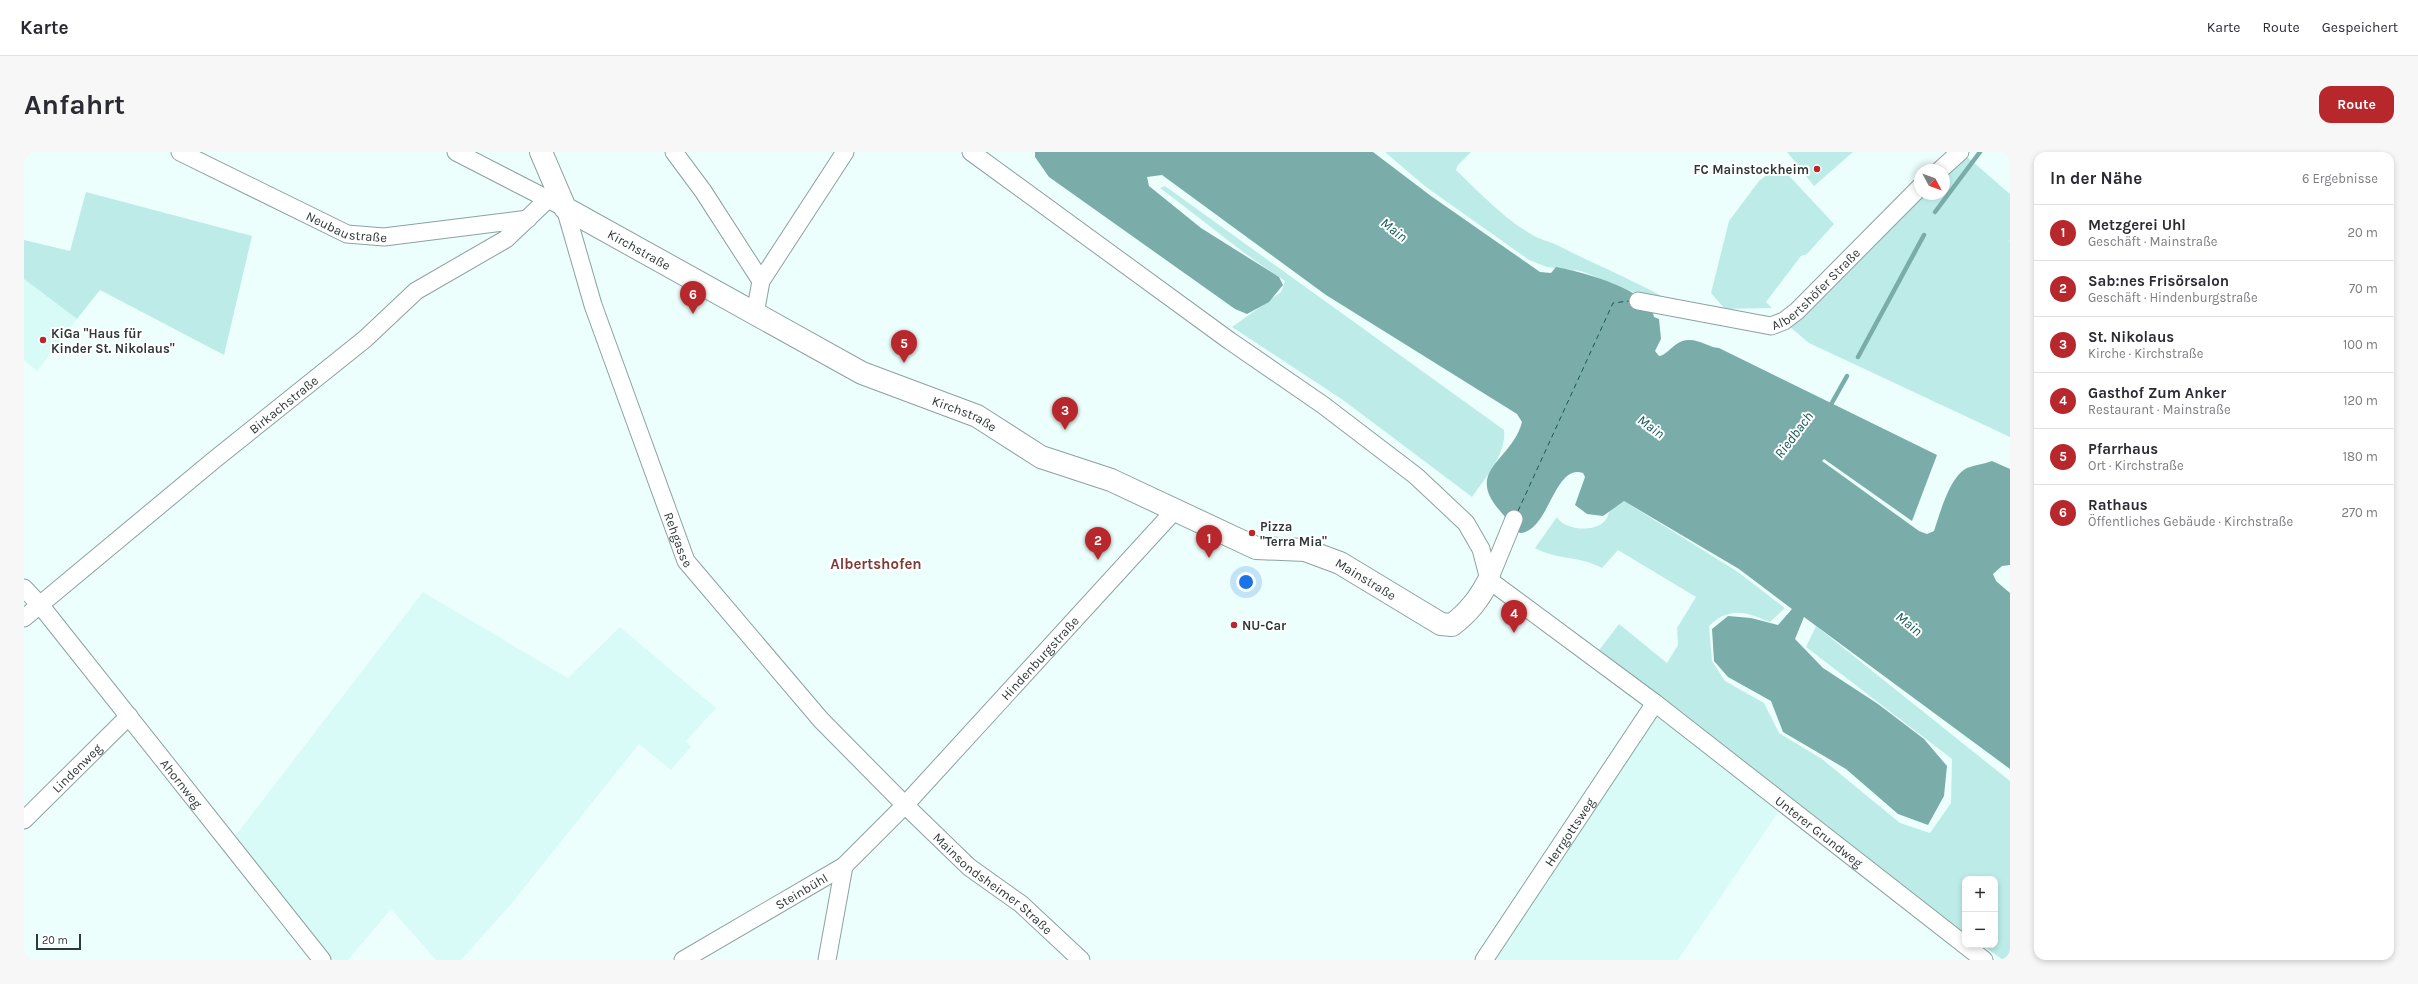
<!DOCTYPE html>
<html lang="de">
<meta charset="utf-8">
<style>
body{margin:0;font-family:Karla,sans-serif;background:#f7f7f7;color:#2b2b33}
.controls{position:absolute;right:12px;bottom:12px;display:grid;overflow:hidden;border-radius:8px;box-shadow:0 2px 6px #0003}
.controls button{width:36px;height:36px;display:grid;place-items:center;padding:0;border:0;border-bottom:1px solid #e1e1e2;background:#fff;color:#2b2b33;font:20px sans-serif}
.compass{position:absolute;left:1890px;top:12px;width:36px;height:36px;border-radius:50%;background:#fff;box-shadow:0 2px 6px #0003;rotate:131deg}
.scale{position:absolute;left:12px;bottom:10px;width:45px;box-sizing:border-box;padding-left:4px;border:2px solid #2f3938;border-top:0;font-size:11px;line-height:14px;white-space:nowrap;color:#2f3938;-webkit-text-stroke:3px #fff;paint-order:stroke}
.you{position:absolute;left:1222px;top:430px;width:14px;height:14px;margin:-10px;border:3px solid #fff;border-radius:50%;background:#1a73e8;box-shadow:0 0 0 6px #1a73e833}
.badge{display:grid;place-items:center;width:26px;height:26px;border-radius:50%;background:#b7272c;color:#fff;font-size:13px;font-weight:700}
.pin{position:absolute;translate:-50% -33px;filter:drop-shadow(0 1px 2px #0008)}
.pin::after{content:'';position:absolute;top:21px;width:14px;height:12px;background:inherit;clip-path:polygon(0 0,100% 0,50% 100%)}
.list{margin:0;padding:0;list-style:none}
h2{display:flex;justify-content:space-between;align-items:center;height:52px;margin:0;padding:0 16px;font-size:17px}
h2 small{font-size:13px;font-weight:400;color:#7c7c81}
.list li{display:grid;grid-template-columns:26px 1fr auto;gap:12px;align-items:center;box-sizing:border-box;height:56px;padding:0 16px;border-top:1px solid #e1e1e2}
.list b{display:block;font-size:15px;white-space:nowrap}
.list p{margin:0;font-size:13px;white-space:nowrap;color:#7c7c81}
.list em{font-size:13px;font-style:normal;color:#7c7c81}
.map{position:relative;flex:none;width:1986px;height:808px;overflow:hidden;border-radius:12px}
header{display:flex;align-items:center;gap:24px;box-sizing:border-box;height:56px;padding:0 20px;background:#fff;border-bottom:1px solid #e1e1e2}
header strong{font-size:19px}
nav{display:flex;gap:22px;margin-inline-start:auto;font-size:14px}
.intro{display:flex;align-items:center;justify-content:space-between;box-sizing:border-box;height:96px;padding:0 24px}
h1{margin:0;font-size:28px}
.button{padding:10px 18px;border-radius:12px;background:#b7272c;color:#fff;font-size:14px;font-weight:700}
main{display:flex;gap:24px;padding:0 24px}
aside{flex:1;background:#fff;border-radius:12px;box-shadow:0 2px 6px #0003}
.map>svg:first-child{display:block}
.built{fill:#d9fbf8}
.green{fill:#bdece8}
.water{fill:#7aada9}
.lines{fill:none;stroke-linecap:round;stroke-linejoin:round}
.stream{stroke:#7aada9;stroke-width:4.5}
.ferry{stroke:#145a57;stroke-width:1;stroke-dasharray:5 4;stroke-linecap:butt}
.street-casing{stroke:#8ca2a0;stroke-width:19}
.secondary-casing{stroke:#8ca2a0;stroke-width:24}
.street{stroke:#fff;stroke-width:17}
.secondary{stroke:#fff;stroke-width:22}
.poi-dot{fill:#b7272c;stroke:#fff;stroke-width:1.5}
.labels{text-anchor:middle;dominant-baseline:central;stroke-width:4;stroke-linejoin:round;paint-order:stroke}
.poi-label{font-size:13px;font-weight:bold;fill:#2f3938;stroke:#fff;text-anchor:start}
.street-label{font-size:13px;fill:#2f3938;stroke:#fff}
.water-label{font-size:14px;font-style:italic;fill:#145a57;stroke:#fff}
.quarter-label{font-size:15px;font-weight:bold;fill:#803935;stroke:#fff}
</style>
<header>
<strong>Karte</strong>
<nav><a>Karte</a><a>Route</a><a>Gespeichert</a></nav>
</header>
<div class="intro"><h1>Anfahrt</h1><a class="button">Route</a></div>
<main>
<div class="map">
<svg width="1986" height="808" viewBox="0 0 1986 808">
<rect width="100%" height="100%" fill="#ecfffd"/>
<g class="built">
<path d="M 0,127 L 53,167 L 13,219 L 0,208 Z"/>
<path d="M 399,440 L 544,526 L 596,475 L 692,556 L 662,589 L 667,595 L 647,618 L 615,592 L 488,751 L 437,808 L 412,808 L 367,757 L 324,808 L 304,808 L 208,688 Z"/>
<path d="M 1629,551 L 1759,653 L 1654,808 L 1456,808 Z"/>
</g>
<g class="green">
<path d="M 1361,0 L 1447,0 L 1434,13 L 1432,18 C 1456,41 1479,66 1507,82 C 1515,88 1526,89 1535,94 C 1572,113 1609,128 1645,148 L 1614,142 L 1557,119 L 1523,115 L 1505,108 L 1402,35 Z"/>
<path d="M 1763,0 L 1829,0 L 1790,34 Z"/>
<path d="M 1941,3 L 1986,42 L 1986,88 L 1984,91 L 1986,89 L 1986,285 L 1785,191 L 1766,175 L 1898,42 L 1920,42 L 1920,22 Z"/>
<path d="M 1755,13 L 1810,72 L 1783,102 L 1777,104 L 1742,150 L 1748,156 L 1701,157 L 1687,141 L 1705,69 L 1735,29 Z"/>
<path d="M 1141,34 L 1480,278 C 1483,301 1461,327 1448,345 L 1319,248 L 1208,175 L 1257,140 L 1261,129 C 1217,101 1178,67 1136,36 Z"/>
<path d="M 62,40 L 228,84 L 200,203 L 76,138 L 53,167 L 0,127 L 0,88 L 46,99 Z"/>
<path d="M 1600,349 L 1714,420 L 1761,456 L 1746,470 C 1722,460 1706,454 1685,474 L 1688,509 L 1701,529 L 1740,551 L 1755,581 L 1798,607 L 1876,671 L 1906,681 L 1927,651 L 1928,607 L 1782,495 L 1792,474 L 1986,629 L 1986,808 L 1979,808 L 1958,793 L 1971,793 L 1971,727 L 1941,727 L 1941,781 L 1889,744 L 1573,501 L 1595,472 L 1643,511 L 1654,493 L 1653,476 L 1672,445 L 1594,398 L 1578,416 C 1557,404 1532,408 1511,396 L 1533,365 C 1541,381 1585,382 1585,358 Z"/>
</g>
<path class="water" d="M 1011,0 L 1349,0 L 1407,44 L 1516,120 L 1527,121 L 1532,115 C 1555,119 1628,138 1630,165 L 1635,167 L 1637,187 L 1631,199 L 1635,204 C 1643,204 1651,188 1664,188 C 1675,187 1684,195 1695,196 L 1913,303 L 1888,369 L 1800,307 L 1798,309 L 1895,379 L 1903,382 L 1910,379 C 1916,361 1926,324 1943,316 C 1951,313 1960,312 1968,309 L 1986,317 L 1986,413 L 1978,414 L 1969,422 L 1972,429 L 1986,441 L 1986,617 L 1780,465 L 1771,487 L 1799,516 L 1854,552 L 1900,587 L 1923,614 L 1920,644 L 1904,673 L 1874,662 L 1822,617 L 1759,580 L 1747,549 L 1704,525 L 1690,509 L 1688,477 L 1704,464 L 1727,466 L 1754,473 L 1768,457 L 1715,417 L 1600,349 L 1579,364 L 1563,362 L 1551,353 L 1561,325 L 1559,321 C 1530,311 1525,380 1496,381 C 1488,376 1483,367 1477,360 C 1439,318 1488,309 1498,270 L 1493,262 L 1302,143 L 1138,23 L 1123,25 L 1125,34 L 1177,76 L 1255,125 L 1259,133 L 1245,150 L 1223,162 L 1211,157 L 1025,25 L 1011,5 Z"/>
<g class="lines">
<g class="stream">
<path d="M 1911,60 L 1956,0"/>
<path d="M 1834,205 L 1900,83"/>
<path d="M 1805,256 L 1823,224"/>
</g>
<path class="ferry" d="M 1494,359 L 1589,151 L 1605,149"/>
<g class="street-casing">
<g id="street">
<path id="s1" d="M 156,0 L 323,82 L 360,85 L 504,67"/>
<path id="s2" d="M 432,0 L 541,56 L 569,153 L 662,409 L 797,568 L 881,653 L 945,715 L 997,752 L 1057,808"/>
<path d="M 650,0 L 679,39 L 737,129"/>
<path d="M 947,0 L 1206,189 L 1299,253 L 1392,324 L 1442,371 L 1457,397 L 1465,428"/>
<path d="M 1916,18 L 1936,0"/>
<path id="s3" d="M 1614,149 L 1747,174 L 1760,169 L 1773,159 L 1896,35"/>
<path d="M 731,162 L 737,129 L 821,0"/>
<path id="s4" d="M 1465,428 L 1631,551 L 1960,808"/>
<path d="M 1465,428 L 1490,367"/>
<path id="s5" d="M 0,436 L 17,454 L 298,808"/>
<path id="s6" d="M 0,466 L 190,308 L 341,187 L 392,139 L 482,87 L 524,47"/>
<path id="s7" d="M 0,668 L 105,564"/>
<path id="s8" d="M 659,808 L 820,714 L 881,653 L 1151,358"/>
<path d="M 803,808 L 820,714"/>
<path id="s9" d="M 1460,808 L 1631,551"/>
</g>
</g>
<g class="secondary-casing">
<g id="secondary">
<path id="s10" d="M 517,0 L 541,56 L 838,221 L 953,264 L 1017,305 L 1087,328 L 1232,396 L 1281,398 L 1316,411 L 1417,472 L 1428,473 C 1445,460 1455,447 1465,428"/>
</g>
</g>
<use href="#street" class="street"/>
<use href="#secondary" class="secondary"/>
</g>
<g class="poi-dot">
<circle cx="1793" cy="17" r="4"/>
<circle cx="19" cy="188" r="4"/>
<circle cx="1228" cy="381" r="4"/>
<circle cx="1210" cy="473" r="4"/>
</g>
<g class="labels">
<g class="poi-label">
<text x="1785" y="17" text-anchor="end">FC Mainstockheim</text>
<text x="27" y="181">KiGa "Haus für<tspan x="27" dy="15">Kinder St. Nikolaus"</tspan></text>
<text x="1236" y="374">Pizza<tspan x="1236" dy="15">"Terra Mia"</tspan></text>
<text x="1218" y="473">NU-Car</text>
</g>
<g class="street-label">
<text stroke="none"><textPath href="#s1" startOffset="184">Neubaustraße</textPath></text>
<text stroke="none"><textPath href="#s10" startOffset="146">Kirchstraße</textPath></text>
<text stroke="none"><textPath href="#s3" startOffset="194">Albertshöfer Straße</textPath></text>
<text stroke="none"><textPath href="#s6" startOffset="336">Birkachstraße</textPath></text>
<text stroke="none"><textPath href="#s10" startOffset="511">Kirchstraße</textPath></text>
<text stroke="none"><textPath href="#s2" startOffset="473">Rehgasse</textPath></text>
<text stroke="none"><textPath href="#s10" startOffset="950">Mainstraße</textPath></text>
<text stroke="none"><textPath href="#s8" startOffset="472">Hindenburgstraße</textPath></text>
<text stroke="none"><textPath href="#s7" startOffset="74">Lindenweg</textPath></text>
<text stroke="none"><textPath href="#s5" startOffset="251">Ahornweg</textPath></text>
<text stroke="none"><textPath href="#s9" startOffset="154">Herrgottsweg</textPath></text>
<text stroke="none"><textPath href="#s4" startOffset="415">Unterer Grundweg</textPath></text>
<text stroke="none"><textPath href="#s2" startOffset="942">Mainsondsheimer Straße</textPath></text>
<text stroke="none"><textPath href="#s8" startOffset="137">Steinbühl</textPath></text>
</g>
<g class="water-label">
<text transform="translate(1370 78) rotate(38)">Main</text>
<text transform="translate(1627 275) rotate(36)">Main</text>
<text transform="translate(1770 283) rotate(-53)">Riedbach</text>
<text transform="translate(1885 472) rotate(39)">Main</text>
</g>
<g class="quarter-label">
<text x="852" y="412">Albertshofen</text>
</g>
</g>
</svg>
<div class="controls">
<button>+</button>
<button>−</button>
</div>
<svg class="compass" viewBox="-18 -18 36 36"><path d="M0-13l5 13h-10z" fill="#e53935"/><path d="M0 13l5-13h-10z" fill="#7c7c81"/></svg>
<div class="scale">20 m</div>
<div class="you"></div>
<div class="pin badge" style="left:1185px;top:406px">1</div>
<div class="pin badge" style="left:1074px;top:408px">2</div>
<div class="pin badge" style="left:1041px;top:278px">3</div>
<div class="pin badge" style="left:1490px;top:481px">4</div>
<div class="pin badge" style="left:880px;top:211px">5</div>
<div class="pin badge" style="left:669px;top:162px">6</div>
</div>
<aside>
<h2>In der Nähe<small>6 Ergebnisse</small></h2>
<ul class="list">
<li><span class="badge">1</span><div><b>Metzgerei Uhl</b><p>Geschäft · Mainstraße</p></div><em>20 m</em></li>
<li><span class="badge">2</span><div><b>Sab:nes Frisörsalon</b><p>Geschäft · Hindenburgstraße</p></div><em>70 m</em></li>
<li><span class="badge">3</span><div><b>St. Nikolaus</b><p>Kirche · Kirchstraße</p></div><em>100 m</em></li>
<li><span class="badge">4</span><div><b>Gasthof Zum Anker</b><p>Restaurant · Mainstraße</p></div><em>120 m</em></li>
<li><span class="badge">5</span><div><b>Pfarrhaus</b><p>Ort · Kirchstraße</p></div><em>180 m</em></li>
<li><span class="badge">6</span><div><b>Rathaus</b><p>Öffentliches Gebäude · Kirchstraße</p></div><em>270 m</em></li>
</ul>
</aside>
</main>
